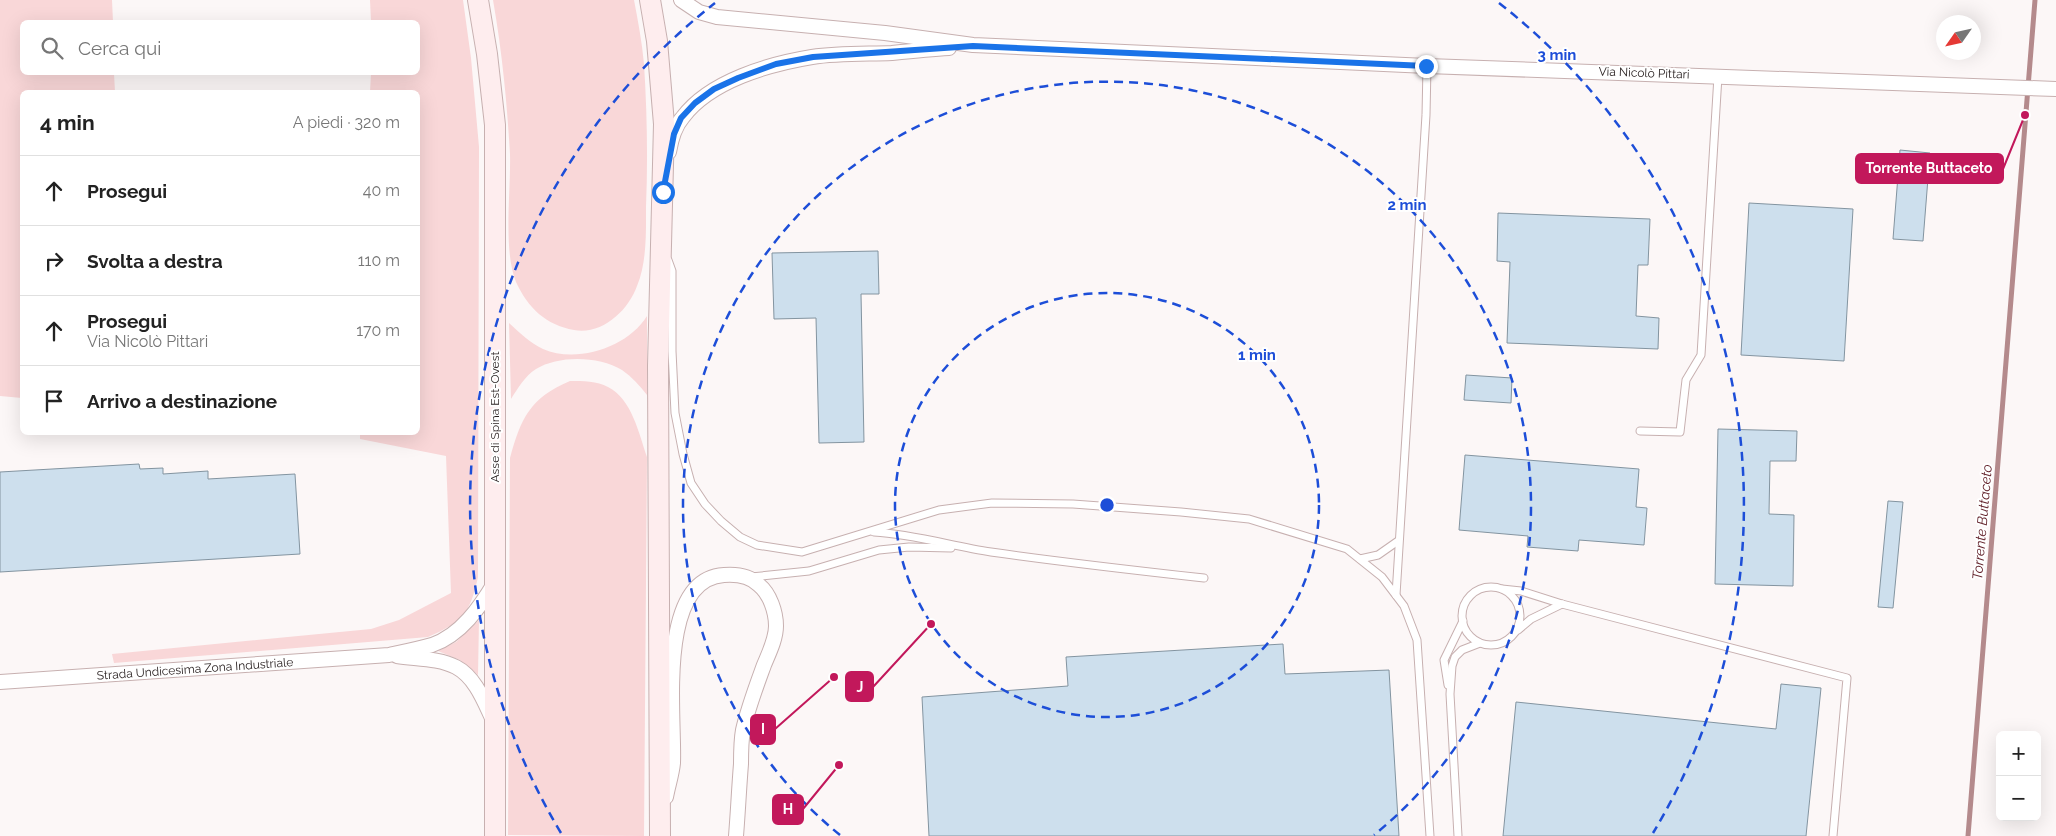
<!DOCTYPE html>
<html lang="it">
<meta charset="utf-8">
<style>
body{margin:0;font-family:Raleway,sans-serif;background:#f2f2f2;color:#222}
.controls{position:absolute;right:15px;bottom:15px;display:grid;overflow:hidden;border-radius:8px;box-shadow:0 5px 20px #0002}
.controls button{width:45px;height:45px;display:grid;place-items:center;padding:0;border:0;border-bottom:1px solid #e0e0e0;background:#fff;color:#222;font:25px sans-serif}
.compass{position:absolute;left:1936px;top:15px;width:45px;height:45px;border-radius:50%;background:#fff;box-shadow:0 5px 20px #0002;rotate:236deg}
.stop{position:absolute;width:15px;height:15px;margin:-11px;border:4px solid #1a73e8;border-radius:50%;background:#fff}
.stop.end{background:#1a73e8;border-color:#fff;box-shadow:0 1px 5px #0008}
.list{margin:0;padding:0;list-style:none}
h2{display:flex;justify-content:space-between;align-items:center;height:65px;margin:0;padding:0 20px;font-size:21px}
h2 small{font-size:16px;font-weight:400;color:#767676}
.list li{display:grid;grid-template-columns:32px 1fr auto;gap:15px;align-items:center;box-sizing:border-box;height:70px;padding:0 20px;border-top:1px solid #e0e0e0}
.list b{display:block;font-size:19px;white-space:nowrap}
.list p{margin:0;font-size:16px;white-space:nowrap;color:#767676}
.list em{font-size:16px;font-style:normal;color:#767676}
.icon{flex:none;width:28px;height:28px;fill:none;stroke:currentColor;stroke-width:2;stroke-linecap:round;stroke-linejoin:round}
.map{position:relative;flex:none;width:2056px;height:836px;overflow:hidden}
.search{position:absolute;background:#fff;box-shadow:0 5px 20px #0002;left:20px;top:20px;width:400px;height:55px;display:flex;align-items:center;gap:12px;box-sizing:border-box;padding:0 18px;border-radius:8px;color:#767676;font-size:19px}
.panel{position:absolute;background:#fff;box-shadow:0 5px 20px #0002;left:20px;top:90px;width:400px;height:345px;border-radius:8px}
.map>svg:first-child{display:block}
.green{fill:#f9d7d8}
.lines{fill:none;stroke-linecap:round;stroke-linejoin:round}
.stream{stroke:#b48a8c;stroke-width:5}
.building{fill:#cddfed;stroke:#8394a0}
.lane-casing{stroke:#c7b0b0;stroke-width:9}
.street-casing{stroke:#c7b0b0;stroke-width:16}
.secondary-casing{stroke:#c7b0b0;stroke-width:22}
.lane{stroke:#fff;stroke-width:7}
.street{stroke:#fff;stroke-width:14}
.secondary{stroke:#feedee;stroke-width:20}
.route{stroke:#1a73e8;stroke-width:6}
.ring{fill:none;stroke:#1d4ed8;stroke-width:2.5;stroke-dasharray:9 6}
.labels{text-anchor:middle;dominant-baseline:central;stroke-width:4;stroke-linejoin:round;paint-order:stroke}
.street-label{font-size:12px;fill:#251d1d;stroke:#fff}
.water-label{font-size:14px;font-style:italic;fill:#601f28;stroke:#fff}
.centre{fill:#1d4ed8;stroke:#fff;stroke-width:2.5}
.ring-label{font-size:15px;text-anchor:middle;font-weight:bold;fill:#1d4ed8;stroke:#fff;stroke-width:4;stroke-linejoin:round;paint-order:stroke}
.leader{fill:none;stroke:#c2185b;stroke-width:2}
.callout-dot{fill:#c2185b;stroke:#fff;stroke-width:2}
.callout{fill:#c2185b;stroke:#c2185b;stroke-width:2}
.callout-label{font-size:14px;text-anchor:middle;font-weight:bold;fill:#fff}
</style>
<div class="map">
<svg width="2056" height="836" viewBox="0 0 2056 836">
<rect width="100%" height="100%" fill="#fcf7f7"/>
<g class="green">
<path d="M 0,0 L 112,0 L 113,22 L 22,22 L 22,72 L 114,73 L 115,92 L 22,92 L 22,398 L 0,396 Z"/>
<path d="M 370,0 L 463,0 L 471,58 L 479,147 L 478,577 C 470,614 462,622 428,637 L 114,663 L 112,654 L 371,629 L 399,620 L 451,593 L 446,456 L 360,439 L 360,433 L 418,432 L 418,92 L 370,92 L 371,73 L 418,72 L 418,22 L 371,22 Z"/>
<path d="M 493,0 L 634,0 C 638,21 642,42 644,64 C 647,111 648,159 646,207 C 646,232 647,262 637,286 C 628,311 602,335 574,330 C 546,325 528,308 516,282 C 503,251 511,190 510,154 C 507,102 502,51 493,0 Z"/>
<path d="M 647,316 L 647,395 C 640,386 632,377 622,370 C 599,356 559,355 536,369 C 525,376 518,388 511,399 L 509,323 C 520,333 530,343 543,349 C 577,364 628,347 647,316 Z"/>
<path d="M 570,381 C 583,381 597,381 608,387 C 632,399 639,434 647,457 L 644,836 L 508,835 L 510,458 C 521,418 530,398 570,381 Z"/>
<path d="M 479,620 L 478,675 L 460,660 L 438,651 L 456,642 Z"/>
</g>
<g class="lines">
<path class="stream" d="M 1968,836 L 2035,0"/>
</g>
<g class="building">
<path d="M 1900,150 L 1930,153 L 1923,241 L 1893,239 Z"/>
<path d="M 1749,203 L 1853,209 L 1844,361 L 1741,355 Z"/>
<path d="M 1498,213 L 1650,219 L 1648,265 L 1638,265 L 1636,316 L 1659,318 L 1658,349 L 1507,343 L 1510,262 L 1497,261 Z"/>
<path d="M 878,251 L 879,294 L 861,294 L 864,442 L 819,443 L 816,318 L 774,319 L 772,253 Z"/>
<path d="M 1466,375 L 1512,378 L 1511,403 L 1464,400 Z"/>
<path d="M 1718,429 L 1797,431 L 1796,461 L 1770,461 L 1769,514 L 1794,515 L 1793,586 L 1715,584 Z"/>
<path d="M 1465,455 L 1639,469 L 1636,507 L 1647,508 L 1644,545 L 1579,540 L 1578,551 L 1527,547 L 1528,536 L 1459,530 Z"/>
<path d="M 139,464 L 140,469 L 163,468 L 163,474 L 208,471 L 208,479 L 295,474 L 300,554 L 0,572 L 0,472 Z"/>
<path d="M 1888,501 L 1903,502 L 1893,608 L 1878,607 Z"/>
<path d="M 1283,644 L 1285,674 L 1389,670 L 1399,836 L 929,836 L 922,697 L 1068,686 L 1066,657 Z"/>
<path d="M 1781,684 L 1821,688 L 1806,836 L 1503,836 L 1516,702 L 1776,729 Z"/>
</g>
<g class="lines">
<g class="lane-casing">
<g id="lane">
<path d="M 668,260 L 672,271 L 672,351 L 675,413 L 683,454 L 691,483 L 705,504 L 721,521 L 740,537 L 757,545 L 802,552 L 939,510 L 992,503 L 1073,504 L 1181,512 L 1249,519 L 1347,549 L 1382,577 L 1404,606 L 1417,640 L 1430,836"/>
<path d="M 1640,431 L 1680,432 L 1686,380 L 1701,355 L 1718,76"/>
<path d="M 874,532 C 913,534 952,546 991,552 C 1062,562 1132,570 1204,578"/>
<path d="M 1360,559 L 1378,555 L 1398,541"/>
<path d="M 751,577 L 809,571 L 879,550 L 909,547 L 951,548"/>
<circle cx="1491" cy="616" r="29"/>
<path d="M 1502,589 L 1521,591 L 1562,604 L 1847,678 L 1833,836"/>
<path d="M 1396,595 L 1426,115 L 1427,66"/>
<path d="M 1518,630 L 1531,619 L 1562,604"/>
<path d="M 1448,685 L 1444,660 L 1463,621"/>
<path d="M 1458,836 L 1450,694 L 1452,666 L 1455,657 L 1462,650 L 1480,643"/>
</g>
</g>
<g class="street-casing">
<g id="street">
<path d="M 681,0 L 699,12 L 717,17 L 885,33 L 973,45 L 1427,66 L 2056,89"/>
<path d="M 669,152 C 671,140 675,126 683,117 C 710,81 769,64 812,57 C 838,53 866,54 892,53 C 911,51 930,49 949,48"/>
<path d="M 397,656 C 416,659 439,658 456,667 C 475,677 484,701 492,718"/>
<path d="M 0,682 L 389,655 C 403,652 418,649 432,645 C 461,635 480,607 495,582"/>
<path d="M 666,797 C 668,786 672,774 673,763 C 675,718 656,579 724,575 C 737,574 750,576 759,585 C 770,594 776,612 776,626 C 776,639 769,653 764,665 C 756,687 748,708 743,730 C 741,741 741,753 741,764 C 739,788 738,812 736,836"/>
</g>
</g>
<g class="secondary-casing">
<g id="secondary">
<path d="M 478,0 L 487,54 L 495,125 L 495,836"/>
<path d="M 650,0 L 657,41 L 664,124 L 658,366 L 660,836"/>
</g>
</g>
<use href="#lane" class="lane"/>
<use href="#street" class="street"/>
<use href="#secondary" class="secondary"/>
</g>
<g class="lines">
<path class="route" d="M 663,192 L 674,134 L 681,118 L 695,103 L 714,89 L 738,78 L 776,64 L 813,57 L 973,46 L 1426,66"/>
</g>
<g class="ring">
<circle cx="1107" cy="505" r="212"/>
<path d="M840 835A424 424 0 1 1 1374 835"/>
<path d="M561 833A637 637 0 0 1 715 3M1499 3A637 637 0 0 1 1653 833"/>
</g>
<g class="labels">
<g class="street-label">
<text transform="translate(1644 73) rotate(2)">Via Nicolò Pittari</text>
<text transform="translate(495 417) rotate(-90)">Asse di Spina Est-Ovest</text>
<text transform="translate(195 669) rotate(-4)">Strada Undicesima Zona Industriale</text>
</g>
<g class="water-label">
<text transform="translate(1982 522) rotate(-85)">Torrente Buttaceto</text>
</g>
</g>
<circle cx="1107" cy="505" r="8" class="centre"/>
<g class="ring-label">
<text x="1557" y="60">3 min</text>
<text x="1407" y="210">2 min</text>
<text x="1257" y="360">1 min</text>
</g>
<path class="leader" d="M2025 115L2003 169M931 624L873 687M834 677L775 729M839 765L803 809"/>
<g class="callout-dot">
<circle cx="2025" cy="115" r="5"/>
<circle cx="931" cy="624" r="5"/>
<circle cx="834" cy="677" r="5"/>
<circle cx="839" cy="765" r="5"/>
</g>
<g class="callout">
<rect x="1856" y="154" width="147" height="29" rx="5"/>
<rect x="846" y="672" width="27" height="29" rx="5"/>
<rect x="751" y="715" width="24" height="29" rx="5"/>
<rect x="773" y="795" width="30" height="29" rx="5"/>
</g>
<g class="callout-label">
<text x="1929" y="173">Torrente Buttaceto</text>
<text x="860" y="692">J</text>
<text x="763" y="734">I</text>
<text x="788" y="814">H</text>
</g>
</svg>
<div class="controls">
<button>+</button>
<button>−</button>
</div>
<svg class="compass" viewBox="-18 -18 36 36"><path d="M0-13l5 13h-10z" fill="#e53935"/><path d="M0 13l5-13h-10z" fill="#767676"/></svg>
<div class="stop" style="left:663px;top:192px"></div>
<div class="stop end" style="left:1426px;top:66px"></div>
<div class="search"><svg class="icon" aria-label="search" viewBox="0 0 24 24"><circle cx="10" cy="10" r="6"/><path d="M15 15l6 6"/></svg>Cerca qui</div>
<section class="panel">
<h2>4 min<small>A piedi · 320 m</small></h2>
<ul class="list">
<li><svg class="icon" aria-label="ahead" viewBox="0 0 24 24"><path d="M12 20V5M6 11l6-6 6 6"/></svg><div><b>Prosegui</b></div><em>40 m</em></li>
<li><svg class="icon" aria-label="right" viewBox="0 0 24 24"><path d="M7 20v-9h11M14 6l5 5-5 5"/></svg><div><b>Svolta a destra</b></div><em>110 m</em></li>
<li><svg class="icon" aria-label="ahead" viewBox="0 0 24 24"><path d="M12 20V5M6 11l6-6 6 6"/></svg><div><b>Prosegui</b><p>Via Nicolò Pittari</p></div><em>170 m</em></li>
<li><svg class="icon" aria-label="arrive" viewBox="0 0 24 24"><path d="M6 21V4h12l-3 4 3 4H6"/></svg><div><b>Arrivo a destinazione</b></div></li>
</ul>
</section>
</div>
